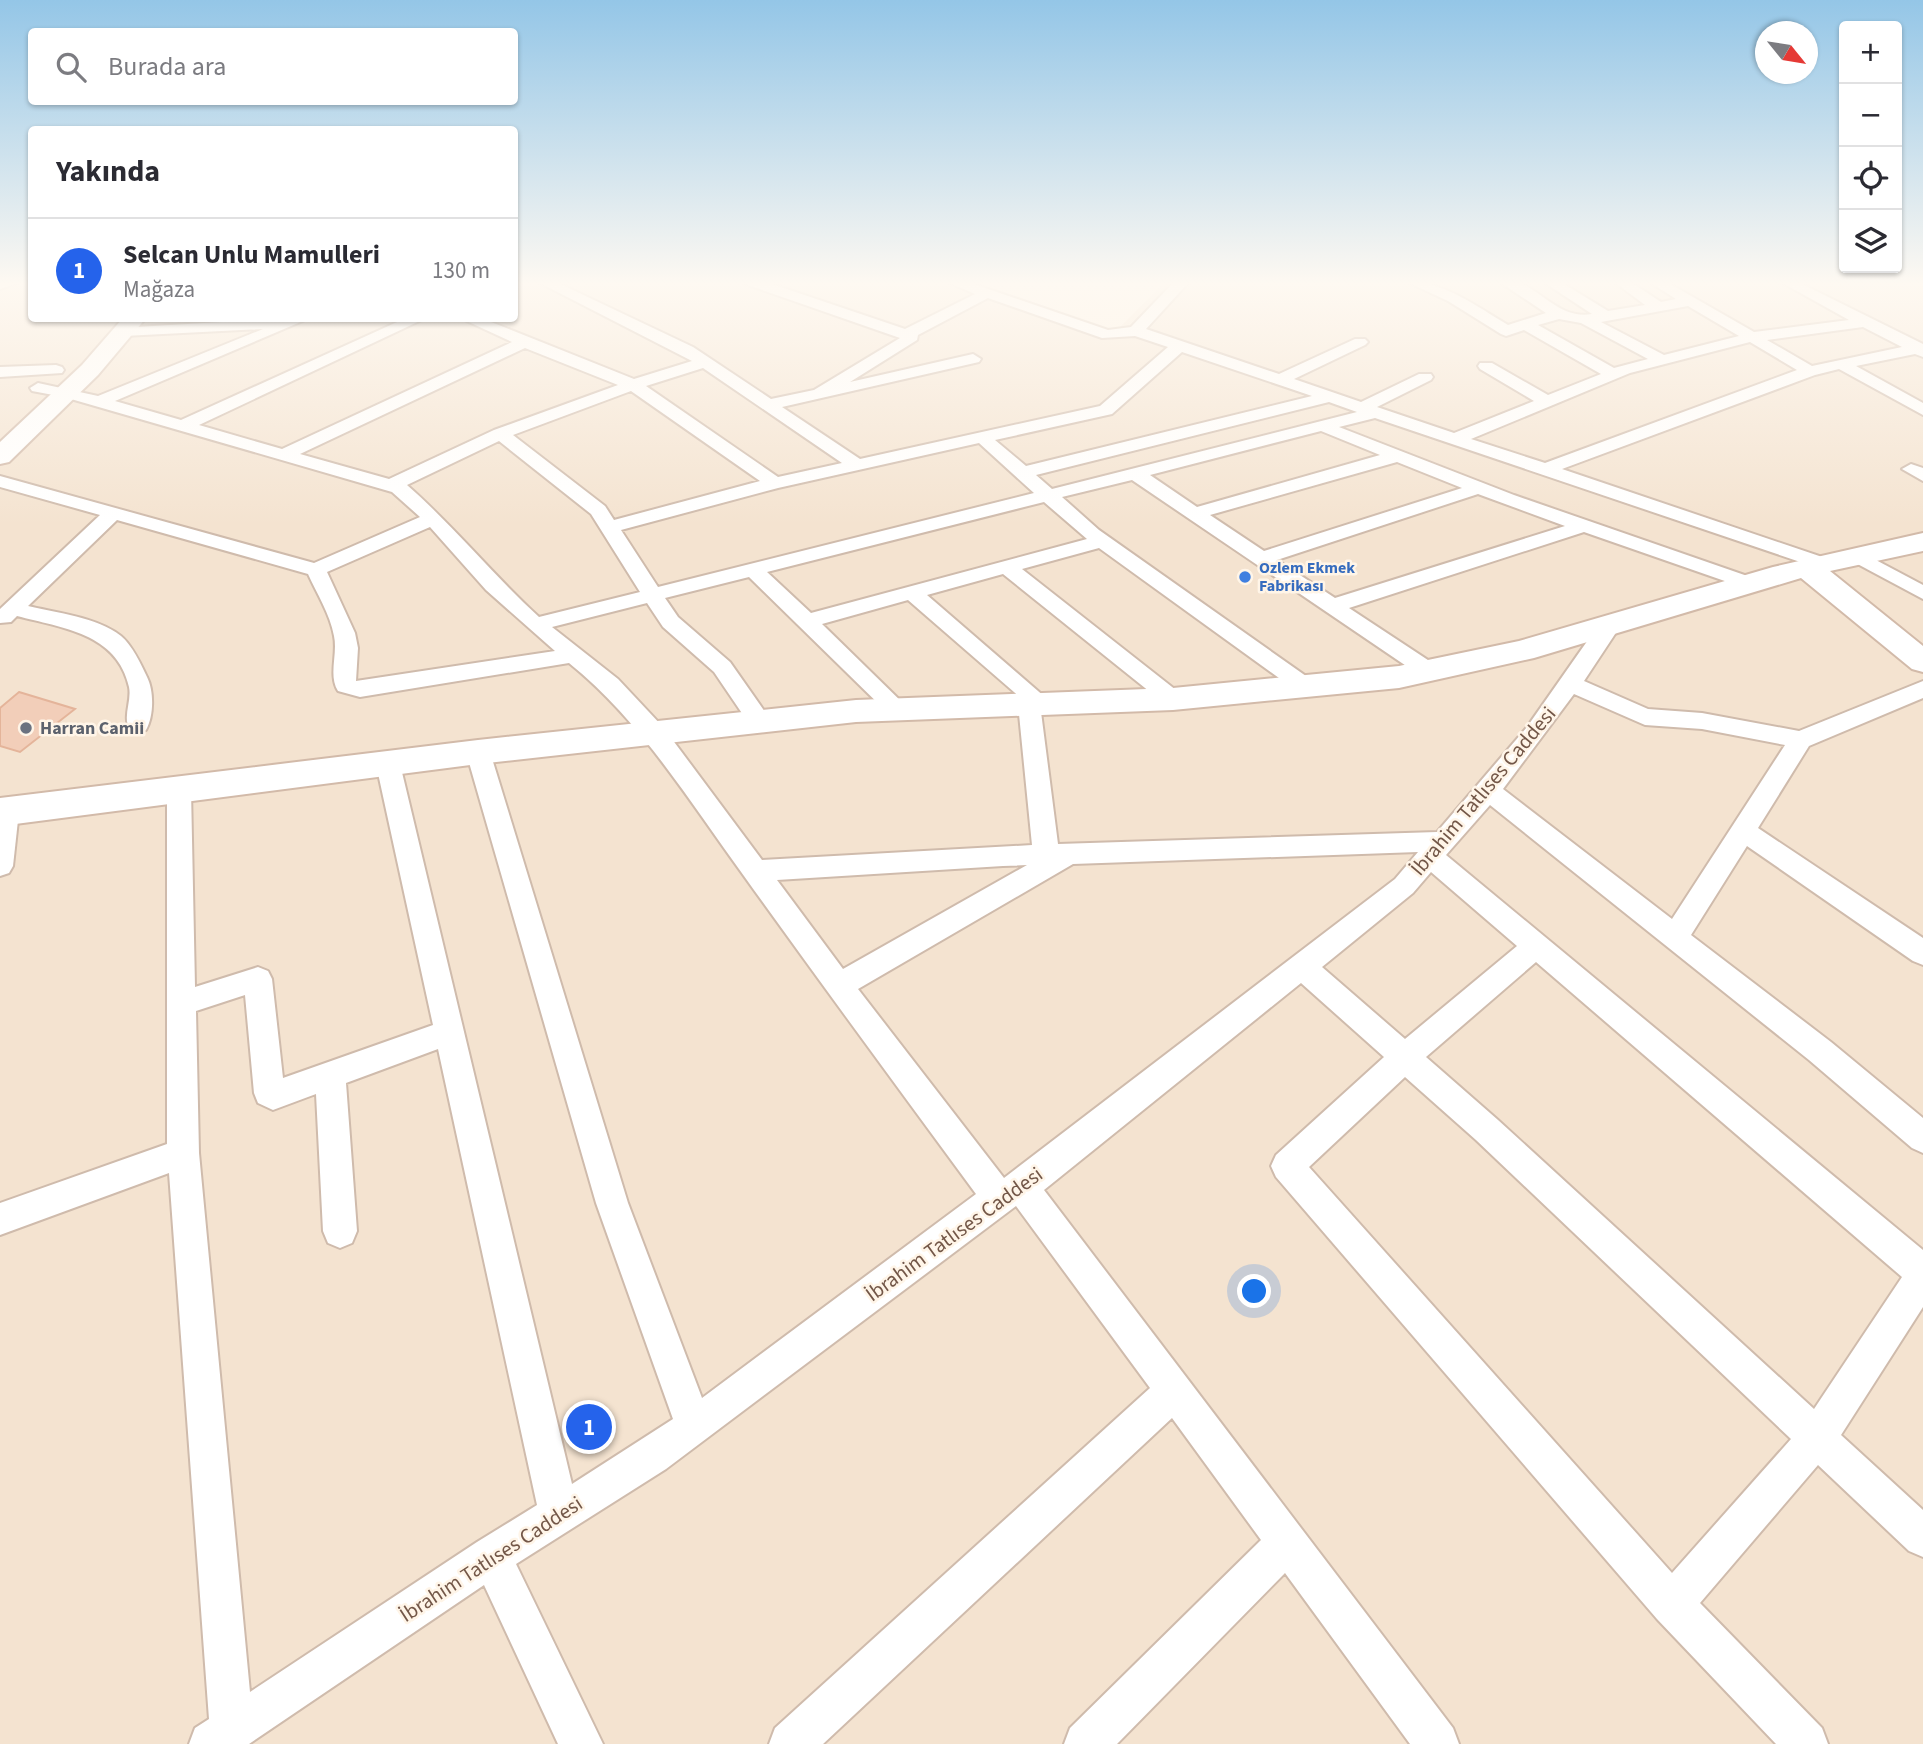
<!DOCTYPE html>
<html lang="tr">
<meta charset="utf-8">
<style>
body{margin:0;font-family:"Source Sans 3",sans-serif;background:#f2f2f3;color:#2b2b33}
.controls{position:absolute;right:21px;top:21px;display:grid;overflow:hidden;border-radius:7px;box-shadow:0 2px 5px #0004}
.controls button{width:63px;height:63px;display:grid;place-items:center;padding:0;border:0;border-bottom:2px solid #e1e1e2;background:#fff;color:#2b2b33;font:35px sans-serif}
.compass{position:absolute;left:1755px;top:21px;width:63px;height:63px;border-radius:50%;background:#fff;box-shadow:0 2px 5px #0004;rotate:120deg}
.you{position:absolute;left:1255px;top:1292px;width:24px;height:24px;margin:-18px;border:5px solid #fff;border-radius:50%;background:#1a73e8;box-shadow:0 0 0 10px #1a73e833}
.badge{display:grid;place-items:center;width:46px;height:46px;border-radius:50%;background:#2563eb;color:#fff;font-size:23px;font-weight:700}
.pin{position:absolute;translate:-50% -50%;border:4px solid #fff;box-shadow:0 2px 7px #0006}
.list{margin:0;padding:0;list-style:none}
h2{display:flex;justify-content:space-between;align-items:center;height:91px;margin:0;padding:0 28px;font-size:30px}
h2 small{font-size:23px;font-weight:400;color:#7c7c81}
.list li{display:grid;grid-template-columns:46px 1fr auto;gap:21px;align-items:center;box-sizing:border-box;height:105px;padding:0 28px;border-top:2px solid #e1e1e2}
.list b{display:block;font-size:26px;white-space:nowrap}
.list p{margin:0;font-size:23px;white-space:nowrap;color:#7c7c81}
.list em{font-size:23px;font-style:normal;color:#7c7c81}
.icon{flex:none;width:38px;height:38px;fill:none;stroke:currentColor;stroke-width:2;stroke-linecap:round;stroke-linejoin:round}
.map{position:relative;flex:none;width:1923px;height:1744px;overflow:hidden}
.search{position:absolute;background:#fff;box-shadow:0 2px 5px #0004;left:28px;top:28px;width:490px;height:77px;display:flex;align-items:center;gap:18px;box-sizing:border-box;padding:0 24px;border-radius:7px;color:#7c7c81;font-size:26px}
.panel{position:absolute;background:#fff;box-shadow:0 2px 5px #0004;left:28px;top:126px;width:490px;height:196px;border-radius:7px}
.map>svg:first-child{display:block}
.residential{fill:#f4e3d0}
.building{fill:#f2ceb9;stroke:#e4b49a;stroke-width:2}
.lines{fill:none;stroke-linecap:round;stroke-linejoin:round}
.minor-casing{stroke:#cfbbac;stroke-width:4}
.secondary-casing{stroke:#d2baa9;stroke-width:4}
.minor{fill:#fff;fill-rule:evenodd}
.secondary{fill:#fff;fill-rule:evenodd}
.shop-dot{fill:#3f7fe0;stroke:#fff5e8;stroke-width:2.5}
.worship-dot{fill:#6b7280;stroke:#fff5e8;stroke-width:2.5}
.labels{text-anchor:middle;dominant-baseline:central;stroke-width:5;stroke-linejoin:round;paint-order:stroke}
.far-shop-label{font-size:16px;font-weight:bold;fill:#366cbe;stroke:#fff5e8;text-anchor:start}
.worship-label{font-size:18px;font-weight:bold;fill:#5b616d;stroke:#fff5e8;text-anchor:start}
.near-street-label{font-size:21px;fill:#735748;stroke:#fff5e8}
</style>
<div class="map">
<svg width="1923" height="1744" viewBox="0 0 1923 1744">
<rect width="100%" height="100%" fill="#fcf1e2"/>
<path class="residential" d="M 0,281 L 31,281 L 32,318 L 514,318 L 515,281 L 932,281 L 1114,333 L 1166,281 L 1923,281 L 1923,1744 L 0,1744 Z"/>
<path class="building" d="M 19,692 L 75,709 L 20,752 L 0,746 L 0,708 Z"/>
<g class="lines">
<g class="minor-casing">
<g id="minor">
<path d="M 0,281 L 22,281 L 0,289 Z"/>
<path d="M 536,281 L 554,281 L 693,347 L 771,399 L 814,390 L 900,338 L 745,284 L 743,281 L 763,281 L 905,329 L 975,294 L 945,281 L 965,281 L 1108,330 L 1131,327 L 1175,281 L 1190,281 L 1146,329 L 1279,374 L 1355,339 L 1365,339 L 1368,342 L 1365,345 L 1294,379 L 1361,402 L 1419,374 L 1431,374 L 1433,377 L 1431,380 L 1377,407 L 1454,433 L 1534,401 L 1480,369 L 1478,366 L 1480,363 L 1492,363 L 1548,395 L 1601,374 L 1524,330 L 1506,336 L 1501,334 L 1448,301 L 1405,281 C 1444,281 1476,306 1508,325 L 1546,313 L 1498,281 C 1503,281 1510,280 1515,281 C 1542,290 1560,320 1592,314 L 1542,281 L 1559,281 L 1608,311 L 1645,305 L 1613,281 L 1629,281 L 1661,302 L 1676,299 L 1648,281 L 1665,281 L 1754,332 L 1849,320 L 1779,281 L 1796,281 L 1923,344 L 1923,357 L 1915,354 L 1856,366 L 1923,403 L 1923,415 L 1839,369 L 1815,375 L 1562,469 L 1831,560 L 1834,564 L 1831,568 L 1824,570 L 1375,418 L 1339,427 L 1514,495 L 1756,579 L 1759,583 L 1756,587 L 1742,587 L 1584,532 L 1349,608 L 1437,666 L 1440,671 L 1437,676 L 1429,678 L 1421,676 L 1132,480 L 1062,497 L 1099,530 L 1313,681 L 1316,686 L 1313,691 L 1305,693 L 1297,691 L 1099,548 L 1022,569 L 1181,694 L 1184,699 L 1181,704 L 1173,707 L 1165,704 L 1003,574 L 927,595 L 1053,704 L 1050,709 L 1041,712 L 1058,844 L 1437,832 L 1527,727 L 1602,620 L 1618,620 L 1621,625 L 1584,681 L 1648,709 L 1702,713 L 1799,731 L 1923,681 L 1923,698 L 1809,746 L 1758,828 L 1923,938 L 1923,965 L 1913,961 L 1747,846 L 1691,935 L 1831,1042 L 1923,1118 L 1923,1153 L 1912,1148 L 1809,1060 L 1490,805 L 1446,855 L 1923,1250 L 1923,1307 L 1841,1435 L 1923,1510 L 1923,1557 L 1909,1551 L 1818,1465 L 1700,1603 L 1822,1728 L 1828,1744 L 1776,1744 L 1657,1619 L 1276,1177 L 1271,1166 L 1276,1155 L 1384,1057 L 1301,983 L 1044,1190 L 1453,1728 L 1459,1744 L 1410,1744 L 1285,1573 L 1117,1744 L 1064,1744 L 1070,1728 L 1261,1540 L 1172,1418 L 823,1744 L 769,1744 L 775,1728 L 1150,1388 L 1016,1206 L 666,1469 L 516,1564 L 603,1744 L 558,1744 L 484,1585 L 249,1744 L 189,1744 L 195,1728 L 209,1719 L 169,1173 L 0,1235 L 0,1203 L 167,1144 L 167,790 L 170,784 L 179,781 L 188,784 L 191,790 L 195,987 L 258,967 L 268,971 L 272,979 L 283,1078 L 433,1025 L 376,764 L 379,758 L 388,755 L 397,758 L 400,764 L 572,1484 L 673,1419 L 596,1203 L 466,752 L 470,746 L 478,744 L 486,746 L 490,752 L 628,1203 L 702,1398 L 976,1194 C 898,1088 820,982 744,876 C 689,801 642,722 569,663 L 360,697 L 338,691 C 328,675 338,654 334,636 C 330,614 317,594 308,574 L 117,520 L 28,606 C 57,613 97,617 121,636 C 132,645 141,664 147,677 C 154,691 154,716 146,730 L 138,732 L 130,730 C 122,717 132,701 129,687 C 117,633 62,628 17,616 L 11,622 L 0,623 L 0,609 L 100,515 L 0,487 L 0,476 L 314,563 L 420,517 L 392,492 L 64,397 L 32,391 L 30,388 L 38,383 L 98,396 L 263,329 L 124,336 L 116,331 L 119,328 L 273,319 L 279,322 L 289,318 L 310,318 L 115,401 L 181,420 L 406,318 L 426,318 L 199,425 L 282,449 L 512,342 L 460,318 L 481,318 L 634,379 L 692,361 ZM 988,298 L 1102,338 L 1135,336 L 1168,347 L 1100,406 L 860,459 L 782,407 L 979,362 L 981,359 L 973,354 L 850,382 L 917,340 L 918,335 ZM 1688,306 L 1739,336 L 1664,355 L 1601,322 ZM 1559,319 L 1581,323 L 1648,359 L 1614,368 L 1538,325 ZM 1863,327 L 1902,347 L 1812,366 L 1767,340 ZM 1750,342 L 1797,370 L 1545,463 L 1471,439 L 1630,373 ZM 525,348 L 618,385 L 494,430 L 389,479 L 300,454 ZM 1182,352 L 1312,396 L 1026,466 L 995,440 L 1112,414 ZM 703,368 L 842,463 L 778,477 L 646,386 ZM 631,391 L 760,481 L 614,520 L 605,506 L 513,435 ZM 1329,402 L 1357,412 L 1052,489 L 1036,475 ZM 1321,431 L 1380,455 L 1197,507 L 1150,475 ZM 499,441 L 591,514 L 640,592 L 539,617 C 493,575 454,526 407,485 ZM 979,443 L 1034,493 L 658,587 L 621,530 L 778,488 ZM 1397,462 L 1462,488 L 1264,551 L 1210,515 ZM 1478,494 L 1565,526 L 1335,598 L 1277,560 ZM 1044,502 L 1087,539 L 811,613 L 767,572 ZM 430,527 L 486,590 L 555,651 L 356,681 L 358,648 L 355,633 L 327,572 ZM 749,577 L 891,716 L 899,718 L 907,716 L 910,710 L 822,624 L 908,600 L 1021,698 L 1018,704 L 1032,845 L 762,860 L 663,727 L 618,679 L 552,627 L 647,603 L 663,627 L 714,672 L 752,728 L 760,730 L 768,728 L 772,722 L 730,662 L 678,617 L 665,598 ZM 1574,694 L 1645,725 L 1702,729 L 1785,745 L 1672,919 L 1503,789 ZM 1418,852 L 1395,879 L 1004,1178 L 858,989 L 1073,864 ZM 1027,865 L 843,969 L 777,880 L 1003,866 ZM 1431,872 L 1517,946 L 1405,1039 L 1322,967 L 1413,893 ZM 1536,962 L 1902,1277 L 1814,1409 L 1498,1120 L 1426,1057 ZM 245,995 L 254,1093 L 258,1103 L 273,1110 L 316,1094 L 323,1231 L 328,1243 L 340,1248 L 352,1243 L 357,1231 L 346,1083 L 438,1049 L 537,1505 L 477,1542 L 250,1692 L 199,1153 L 196,1011 ZM 1405,1077 L 1476,1140 L 1791,1439 L 1672,1573 L 1309,1167 Z"/>
<path d="M 56,365 L 62,367 L 64,370 L 62,373 L 0,377 L 0,367 Z"/>
<path d="M 1911,464 L 1923,468 L 1923,481 L 1902,469 Z"/>
<path d="M 1857,550 L 1923,585 L 1923,599 L 1850,560 L 1847,556 L 1850,552 Z"/>
<path d="M 6,802 L 15,804 L 19,811 L 13,866 L 9,873 L 0,876 L 0,804 Z"/>
</g>
</g>
<g class="secondary-casing">
<g id="secondary">
<path d="M 123,318 L 146,318 L 98,375 L 9,462 L 0,464 L 0,442 L 82,365 Z"/>
<path d="M 1923,533 L 1923,551 L 1830,571 L 1923,646 L 1923,672 L 1912,669 L 1801,578 L 1534,658 L 1399,688 L 1173,710 L 856,722 L 478,764 L 0,826 L 0,798 L 478,740 L 856,700 L 1173,688 L 1399,666 L 1519,641 L 1773,567 Z"/>
</g>
</g>
<use href="#minor" class="minor"/>
<use href="#secondary" class="secondary"/>
</g>
<linearGradient id="sky" x2="0" y2="1"><stop stop-color="#94c6e7"/><stop offset="0.54" stop-color="#fef9f2"/><stop offset="1" stop-color="#fef9f2" stop-opacity="0"/></linearGradient>
<rect width="1923" height="525" fill="url(#sky)"/>
<circle class="shop-dot" cx="1245" cy="577" r="7"/>
<circle class="worship-dot" cx="26" cy="728" r="7"/>
<g class="labels">
<g class="far-shop-label">
<text x="1259" y="568">Ozlem Ekmek<tspan x="1259" dy="18">Fabrikası</tspan></text>
</g>
<g class="worship-label">
<text x="40" y="728">Harran Camii</text>
</g>
<g class="near-street-label">
<text transform="translate(1483 791) rotate(-50)">İbrahim Tatlıses Caddesi</text>
<text transform="translate(954 1234) rotate(-36)">İbrahim Tatlıses Caddesi</text>
<text transform="translate(491 1559) rotate(-33)">İbrahim Tatlıses Caddesi</text>
</g>
</g>
</svg>
<div class="controls">
<button>+</button>
<button>−</button>
<button><svg class="icon" aria-label="locate" viewBox="0 0 24 24"><circle cx="12" cy="12" r="6"/><path d="M12 2v4M12 18v4M2 12h4M18 12h4"/></svg></button>
<button><svg class="icon" aria-label="layers" viewBox="0 0 24 24"><path d="M12 4l9 5-9 5-9-5zM3 14l9 5 9-5"/></svg></button>
</div>
<svg class="compass" viewBox="-18 -18 36 36"><path d="M0-13l5 13h-10z" fill="#e53935"/><path d="M0 13l5-13h-10z" fill="#7c7c81"/></svg>
<div class="you"></div>
<div class="pin badge" style="left:589px;top:1427px">1</div>
<div class="search"><svg class="icon" aria-label="search" viewBox="0 0 24 24"><circle cx="10" cy="10" r="6"/><path d="M15 15l6 6"/></svg>Burada ara</div>
<section class="panel">
<h2>Yakında<small></small></h2>
<ul class="list">
<li><span class="badge">1</span><div><b>Selcan Unlu Mamulleri</b><p>Mağaza</p></div><em>130 m</em></li>
</ul>
</section>
</div>
